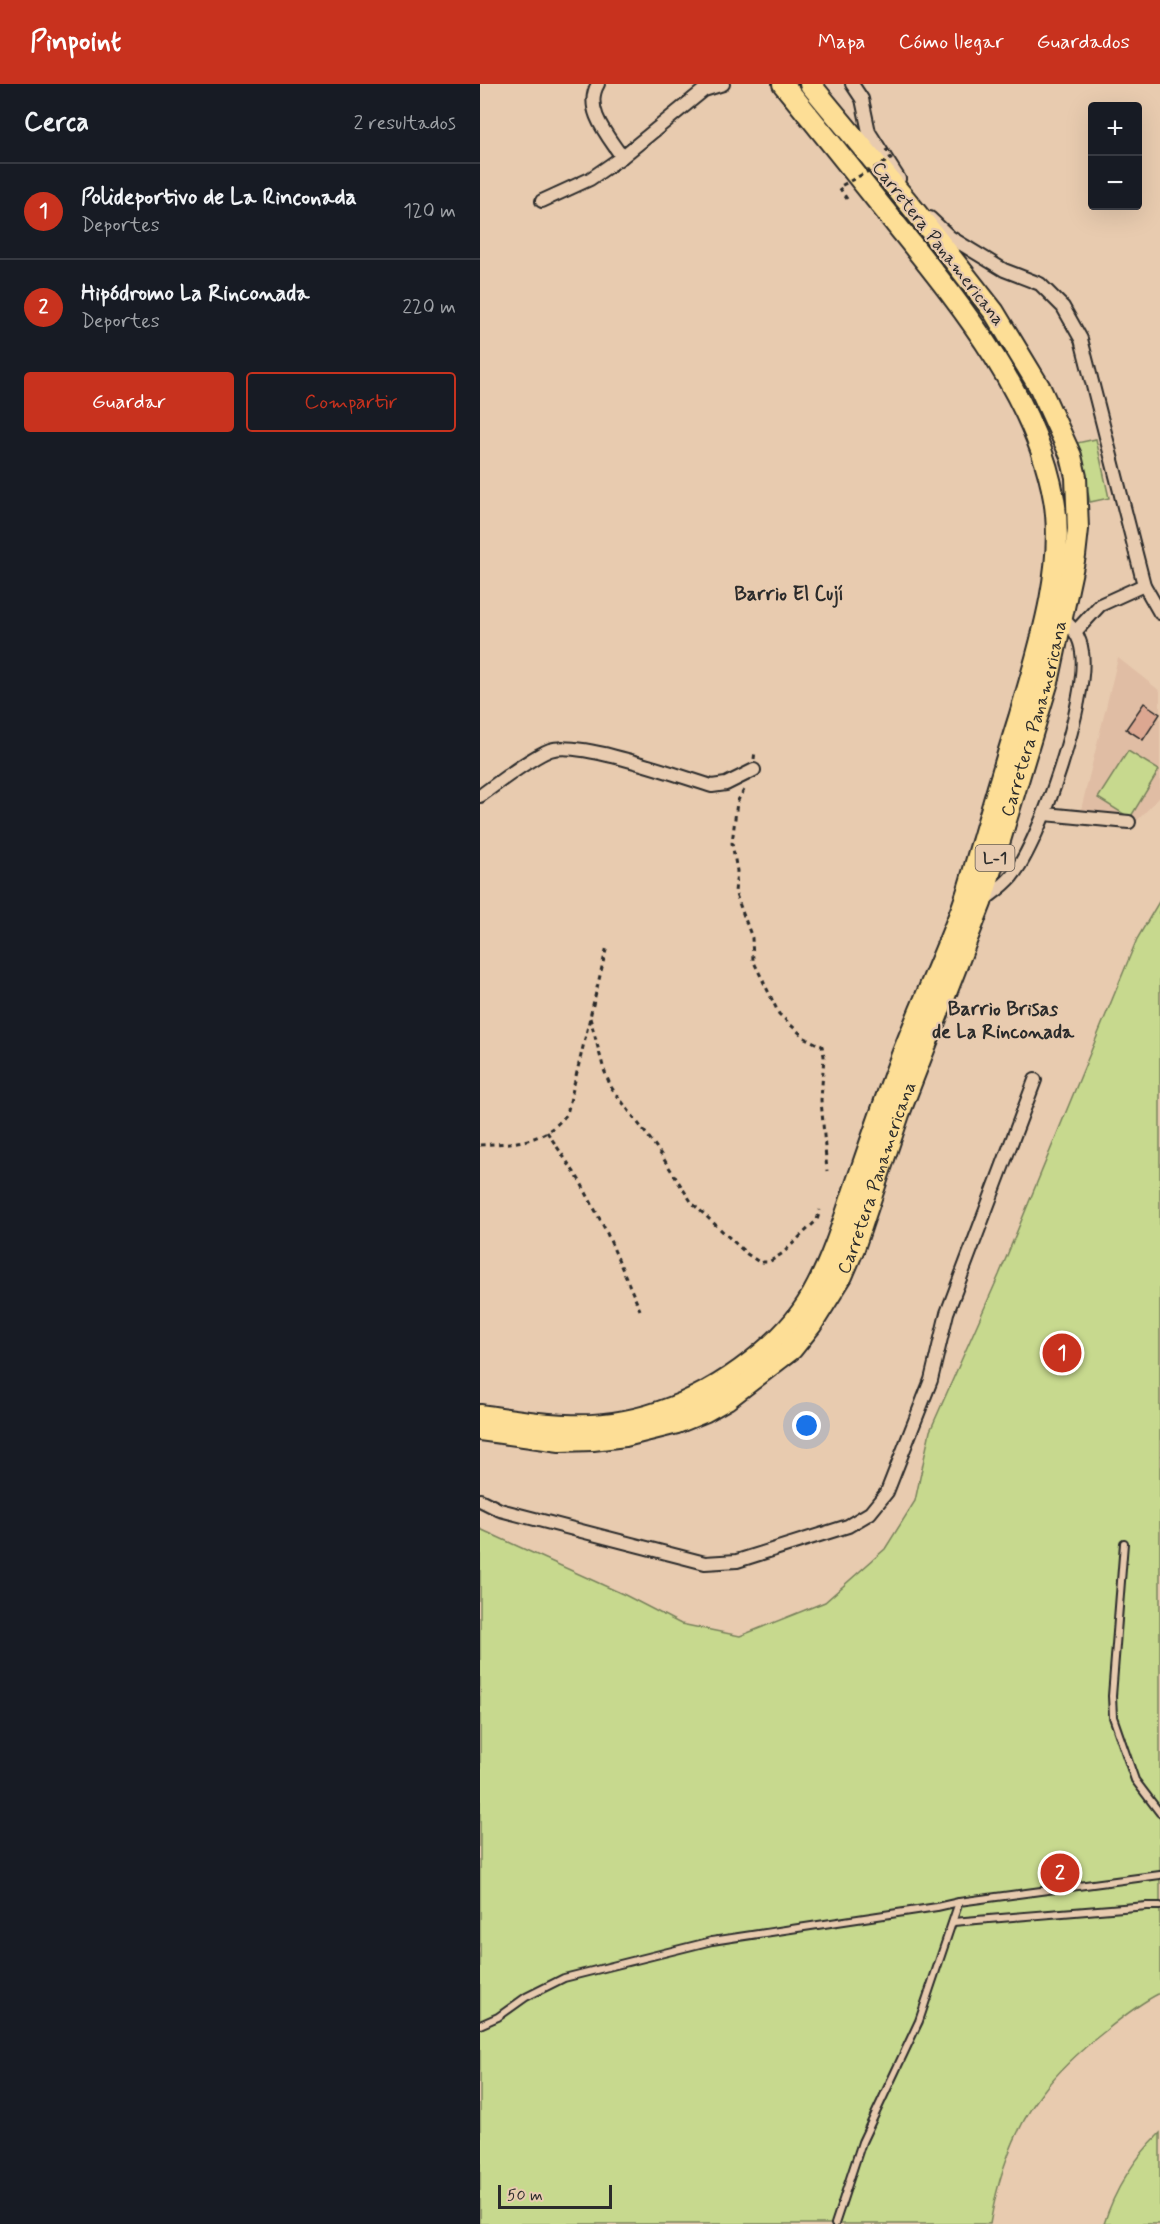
<!DOCTYPE html>
<html lang="es">
<meta charset="utf-8">
<style>
body{margin:0;font-family:Mynerve,sans-serif;background:#242831;color:#f1f3f6}
.controls{position:absolute;right:18px;top:18px;display:grid;overflow:hidden;border-radius:6px;box-shadow:0 6px 24px #0002}
.controls button{width:54px;height:54px;display:grid;place-items:center;padding:0;border:0;border-bottom:2px solid #363941;background:#171b24;color:#f1f3f6;font:30px sans-serif}
.scale{position:absolute;left:18px;bottom:15px;width:114px;box-sizing:border-box;padding-left:6px;border:3px solid #2b2b2b;border-top:0;font-size:16px;line-height:21px;white-space:nowrap;color:#2b2b2b;-webkit-text-stroke:4px #e8cbaf;paint-order:stroke}
.you{position:absolute;left:327px;top:1342px;width:21px;height:21px;margin:-15px;border:4px solid #fff;border-radius:50%;background:#1a73e8;box-shadow:0 0 0 9px #1a73e833}
.badge{display:grid;place-items:center;width:39px;height:39px;border-radius:50%;background:#c8321e;color:#fff;font-size:20px;font-weight:700}
.pin{position:absolute;translate:-50% -50%;border:3px solid #fff;box-shadow:0 2px 6px #0006}
.list{margin:0;padding:0;list-style:none}
h2{display:flex;justify-content:space-between;align-items:center;height:78px;margin:0;padding:0 24px;font-size:26px}
h2 small{font-size:20px;font-weight:400;color:#9ea1a6}
.list li{display:grid;grid-template-columns:39px 1fr auto;gap:18px;align-items:center;box-sizing:border-box;height:96px;padding:0 24px;border-top:2px solid #363941}
.list b{display:block;font-size:22px;white-space:nowrap}
.list p{margin:0;font-size:20px;white-space:nowrap;color:#9ea1a6}
.list em{font-size:20px;font-style:normal;color:#9ea1a6}
.actions{display:flex;gap:12px;padding:18px 24px}
.actions a{flex:1;padding:14px 0;border:2px solid #c8321e;border-radius:6px;text-align:center;font-size:21px;color:#c8321e}
.actions .main{background:#c8321e;color:#fff}
.map{position:relative;flex:none;width:680px;height:2140px;overflow:hidden}
header{display:flex;align-items:center;gap:36px;box-sizing:border-box;height:84px;padding:0 30px;background:#c8321e;color:#fff}
header strong{font-size:28px}
nav{display:flex;gap:33px;margin-inline-start:auto;font-size:21px}
main{display:flex}
aside{flex:1;background:#171b24}
.map>svg:first-child{display:block}
.built{fill:#e0bda4}
.green{fill:#c7d98e;stroke:#79825c;stroke-width:1.5}
.building{fill:#dca791;stroke:#2b2b2b;stroke-width:1.5}
.lines{fill:none;stroke-linecap:round;stroke-linejoin:round}
.lane-casing{stroke:#2b2b2b;stroke-width:10}
.street-casing{stroke:#2b2b2b;stroke-width:16}
.primary-casing{stroke:#2b2b2b;stroke-width:24}
.path{stroke:#2b2b2b;stroke-width:3;stroke-dasharray:4.5 4.5;stroke-linecap:butt}
.lane{stroke:#e8cbaf;stroke-width:6}
.street{stroke:#e8cbaf;stroke-width:12}
.primary{stroke:#fdde96;stroke-width:20}
.path-bridge{stroke:#2b2b2b;stroke-width:3;stroke-dasharray:4.5 4.5;stroke-linecap:butt}
.labels{text-anchor:middle;dominant-baseline:central;stroke-width:4.5;stroke-linejoin:round;paint-order:stroke}
.shield{fill:#e8cbaf;stroke:#645b53;stroke-width:1.5}
.shield-label{font-size:16px;font-weight:bold;fill:#2b2b2b}
.street-label{font-size:18px;fill:#2b2b2b;stroke:#e8cbaf}
.neighbourhood-label{font-size:20px;font-weight:bold;fill:#2b2b2b;stroke:#e8cbaf}
</style>
<header>
<strong>Pinpoint</strong>
<nav><a>Mapa</a><a>Cómo llegar</a><a>Guardados</a></nav>
</header>
<main>
<aside>
<h2>Cerca<small>2 resultados</small></h2>
<ul class="list">
<li><span class="badge">1</span><div><b>Polideportivo de La Rinconada</b><p>Deportes</p></div><em>120 m</em></li>
<li><span class="badge">2</span><div><b>Hipódromo La Rinconada</b><p>Deportes</p></div><em>220 m</em></li>
</ul>
<div class="actions"><a class="main">Guardar</a><a>Compartir</a></div>
</aside>
<div class="map">
<svg width="680" height="2140" viewBox="0 0 680 2140">
<rect width="100%" height="100%" fill="#e8cbaf"/>
<filter id="ink" filterUnits="userSpaceOnUse"><feTurbulence type="fractalNoise" baseFrequency=".0167" numOctaves="2"/><feDisplacementMap in="SourceGraphic" scale="12" xChannelSelector="R" yChannelSelector="G"/><feConvolveMatrix kernelMatrix="1 2 1 2 8 2 1 2 1" color-interpolation-filters="sRGB"/></filter>
<g filter="url(#ink)">
<path class="built" d="M 638,574 L 680,607 L 680,713 L 648,746 L 598,738 Z"/>
<g class="green">
<path d="M 616,355 L 629,414 L 610,418 L 597,359 Z"/>
<path d="M 648,667 L 679,686 L 650,734 L 618,714 Z"/>
<path d="M 680,816 L 680,1909 C 660,1919 641,1934 624,1948 C 601,1966 579,1986 562,2009 C 533,2046 518,2094 510,2140 L 0,2140 L 0,1445 L 145,1511 L 201,1540 L 260,1552 L 345,1518 L 405,1465 L 435,1417 L 450,1347 L 519,1191 L 657,855 Z"/>
<path d="M 680,2049 L 680,2140 L 624,2140 C 634,2107 655,2073 680,2049 Z"/>
</g>
<path class="building" d="M 664,619 L 680,630 L 663,656 L 646,645 Z"/>
<g class="lines">
<g class="lane-casing">
<g id="lane">
<path d="M 644,1459 L 632,1612 L 633,1633 L 655,1696 L 680,1729"/>
<path d="M 473,1838 L 667,1822 L 680,1822"/>
<path d="M 0,1941 L 18,1933 L 46,1913 L 84,1894 L 232,1857 L 457,1823 L 479,1818 L 680,1791"/>
<path d="M 355,2140 L 382,2058 L 439,1937 L 479,1818"/>
</g>
</g>
<g class="street-casing">
<g id="street">
<path d="M 118,0 C 103,25 128,52 142,73"/>
<path d="M 372,0 L 382,15 L 389,48 L 419,95"/>
<path d="M 62,117 L 110,95 L 142,73 L 224,6 L 243,0"/>
<path d="M 450,134 L 470,153 L 524,186 L 560,200 L 583,223 L 601,255 L 664,501 L 680,529"/>
<path d="M 596,547 L 620,521 L 664,501"/>
<path d="M 0,712 C 18,699 51,673 70,666 C 99,656 199,692 232,702 L 246,700 L 274,686"/>
<path d="M 565,730 L 649,738"/>
<path d="M 504,816 C 513,809 525,801 532,792 C 561,757 609,613 602,568 C 600,552 593,544 582,534"/>
<path d="M 0,1416 L 20,1426 L 225,1479 L 257,1477 L 368,1442 L 390,1429 L 407,1408 L 451,1296 L 467,1229 L 555,996"/>
</g>
</g>
<g class="primary-casing">
<g id="primary">
<path d="M 0,1331 C 28,1335 57,1340 86,1341 C 159,1345 228,1315 283,1268 C 305,1250 324,1228 337,1202 C 356,1166 366,1128 380,1089 C 392,1054 404,1019 417,984 C 437,930 462,878 482,824 C 490,803 495,780 502,758 C 514,717 526,675 539,634 C 558,568 586,484 574,415 C 557,316 483,224 422,148 C 383,99 343,49 303,0"/>
<path id="s1" d="M 0,1346 L 80,1357 L 113,1356 L 145,1352 L 197,1339 L 224,1328 L 247,1315 L 312,1265 L 332,1240 L 362,1192 L 374,1164 L 419,1030 L 501,819 L 569,594 L 595,472 L 598,445 L 596,393 L 591,372 L 560,304 L 514,228 L 431,122 L 330,0"/>
</g>
</g>
<g class="path">
<path d="M 274,675 L 275,667"/>
<path d="M 264,706 L 257,718 L 252,759 L 257,787 L 255,808 L 272,854 L 273,876 L 299,930 L 325,954 L 342,962 L 344,972 L 341,1016 L 347,1087"/>
<path d="M 110,934 L 124,986 L 131,1003 L 176,1063 L 212,1119 L 267,1170 L 279,1178 L 289,1178 L 303,1169 L 337,1136 L 340,1126"/>
<path d="M 67,1048 L 100,1097 L 126,1147 L 160,1226"/>
<path d="M 0,1061 C 37,1058 61,1061 87,1030 L 127,862"/>
</g>
<use href="#lane" class="lane"/>
<use href="#street" class="street"/>
<use href="#primary" class="primary"/>
<path class="path-bridge" d="M 367,115 L 359,103 L 411,75 L 406,65"/>
</g>
</g>
<g class="labels">
<rect class="shield" x="495.5" y="761" width="39" height="26" rx="4.5"/>
<g class="shield-label">
<text x="515" y="774">L-1</text>
</g>
<g class="street-label">
<text transform="translate(458 160) rotate(52)">Carretera Panamericana</text>
<text stroke="none"><textPath href="#s1" startOffset="1016">Carretera Panamericana</textPath></text>
<text stroke="none"><textPath href="#s1" startOffset="530">Carretera Panamericana</textPath></text>
</g>
<g class="neighbourhood-label">
<text x="309" y="510">Barrio El Cují</text>
<text x="523" y="925">Barrio Brisas<tspan x="523" dy="23">de La Rinconada</tspan></text>
</g>
</g>
</svg>
<div class="controls">
<button>+</button>
<button>−</button>
</div>
<div class="scale">50 m</div>
<div class="you"></div>
<div class="pin badge" style="left:582px;top:1269px">1</div>
<div class="pin badge" style="left:580px;top:1789px">2</div>
</div>
</main>
